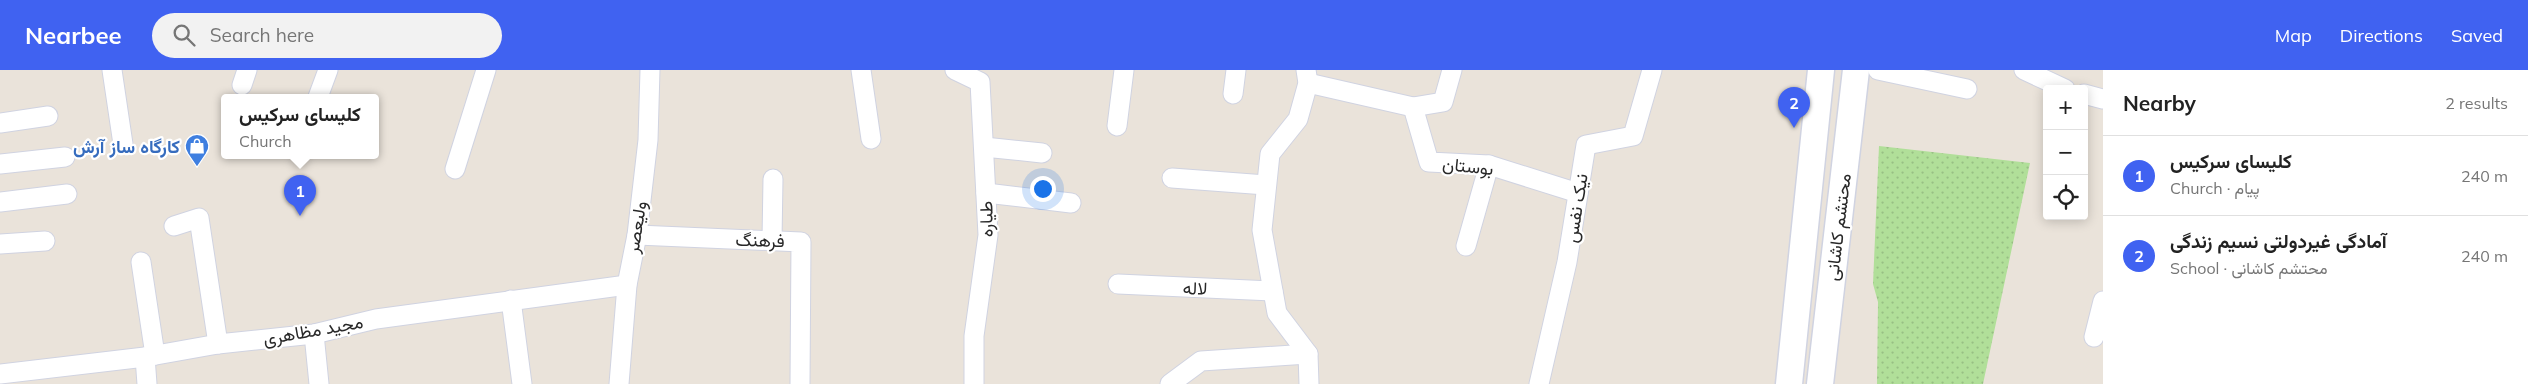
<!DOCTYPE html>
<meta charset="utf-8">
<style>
body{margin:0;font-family:Mulish,Vazirmatn,sans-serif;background:#f2f2f2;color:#222}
.controls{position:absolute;right:15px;top:15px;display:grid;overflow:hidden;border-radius:5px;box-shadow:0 2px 12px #0003}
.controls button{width:45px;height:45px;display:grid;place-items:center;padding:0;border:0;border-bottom:1px solid #e0e0e0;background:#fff;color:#222;font:25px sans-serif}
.you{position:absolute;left:1042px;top:118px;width:18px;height:18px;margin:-12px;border:4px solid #fff;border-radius:50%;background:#1a73e8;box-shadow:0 0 0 8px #1a73e833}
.badge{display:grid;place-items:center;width:32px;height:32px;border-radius:50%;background:#4062f1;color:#fff;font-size:16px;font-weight:700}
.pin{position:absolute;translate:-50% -41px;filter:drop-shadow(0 1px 2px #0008)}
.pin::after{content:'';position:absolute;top:26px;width:18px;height:15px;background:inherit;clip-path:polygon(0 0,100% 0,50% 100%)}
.popup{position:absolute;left:221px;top:24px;width:158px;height:65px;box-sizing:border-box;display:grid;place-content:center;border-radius:5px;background:#fff;filter:drop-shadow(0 1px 4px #0005);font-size:16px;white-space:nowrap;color:#767676}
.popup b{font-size:19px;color:#222}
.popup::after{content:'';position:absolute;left:50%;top:100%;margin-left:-10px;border:10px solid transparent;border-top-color:#fff}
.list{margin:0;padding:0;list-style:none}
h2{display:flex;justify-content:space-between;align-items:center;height:65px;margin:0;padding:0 20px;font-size:21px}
h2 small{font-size:16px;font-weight:400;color:#767676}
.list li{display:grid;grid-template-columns:32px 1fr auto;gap:15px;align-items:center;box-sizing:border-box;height:80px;padding:0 20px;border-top:1px solid #e0e0e0}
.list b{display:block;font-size:19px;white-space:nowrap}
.list p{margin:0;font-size:16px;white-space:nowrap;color:#767676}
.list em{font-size:16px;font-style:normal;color:#767676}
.icon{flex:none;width:28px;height:28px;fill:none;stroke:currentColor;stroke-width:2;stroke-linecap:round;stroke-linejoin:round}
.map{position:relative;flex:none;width:2103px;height:314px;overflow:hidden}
header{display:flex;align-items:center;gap:30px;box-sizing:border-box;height:70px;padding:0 25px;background:#4062f1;color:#fff}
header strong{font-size:24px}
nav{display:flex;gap:28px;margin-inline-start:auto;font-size:18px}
.search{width:350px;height:45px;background:#f2f2f2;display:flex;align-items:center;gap:12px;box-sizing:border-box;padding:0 18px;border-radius:28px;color:#767676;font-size:19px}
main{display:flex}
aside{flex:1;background:#fff}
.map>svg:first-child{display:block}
.grass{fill:url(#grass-dots)}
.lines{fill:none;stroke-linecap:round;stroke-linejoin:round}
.minor-casing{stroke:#d0d3e1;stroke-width:21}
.secondary-casing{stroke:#d0d3e1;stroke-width:29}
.minor{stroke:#fff;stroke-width:19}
.secondary{stroke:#fff;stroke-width:26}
.labels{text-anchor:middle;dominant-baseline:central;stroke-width:4.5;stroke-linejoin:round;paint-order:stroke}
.shop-label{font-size:18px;font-weight:bold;fill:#366cbe;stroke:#fff;text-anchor:end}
.street-label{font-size:18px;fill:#282828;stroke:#fff}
</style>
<header>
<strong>Nearbee</strong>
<div class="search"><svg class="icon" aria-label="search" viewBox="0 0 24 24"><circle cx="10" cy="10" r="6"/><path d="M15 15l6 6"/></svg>Search here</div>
<nav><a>Map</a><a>Directions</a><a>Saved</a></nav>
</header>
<main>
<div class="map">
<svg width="2103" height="314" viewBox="0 0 2103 314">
<defs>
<pattern id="grass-dots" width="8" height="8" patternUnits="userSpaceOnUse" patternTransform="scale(1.25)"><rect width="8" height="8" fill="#b1df99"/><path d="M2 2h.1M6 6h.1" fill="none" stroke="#98bf84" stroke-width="1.8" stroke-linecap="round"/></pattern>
</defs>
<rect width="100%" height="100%" fill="#eae3da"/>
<path class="grass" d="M 1879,76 L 2030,93 L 1983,314 L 1877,314 L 1878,232 L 1873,214 Z"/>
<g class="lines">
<g class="minor-casing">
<g id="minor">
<path d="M 112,0 L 123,74"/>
<path d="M 861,0 L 871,69"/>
<path d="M 955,0 L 980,12 L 988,165 L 974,266 L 974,314"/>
<path d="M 1306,0 L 1308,13 L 1298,49 L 1270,84 L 1262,160 L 1277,243 L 1308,284 L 1309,314"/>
<path d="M 1878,0 L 1967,19"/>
<path d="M 2024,0 L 2065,19"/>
<path d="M 1308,13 L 1413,37 L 1429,92 L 1489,95 L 1578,123"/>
<path d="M 242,15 L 247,0"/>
<path d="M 1233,24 L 1236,0"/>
<path d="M 2084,24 L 2103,29"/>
<path d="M 318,27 L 328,0"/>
<path d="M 1413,37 L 1443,32 L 1452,0"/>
<path d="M 0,53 L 48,46"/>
<path d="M 1117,56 L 1124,0"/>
<path d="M 984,77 L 1042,83"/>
<path d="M 0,94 L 65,87"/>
<path d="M 455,99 L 486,0"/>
<path d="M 1172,108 L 1266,115"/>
<path d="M 986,123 L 1071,133"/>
<path d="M 0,132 L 67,124"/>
<path d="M 174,156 L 199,148 L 218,274"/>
<path d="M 637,165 L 801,172 L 800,314"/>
<path d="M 772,170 L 773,109"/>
<path d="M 0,174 L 45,171"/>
<path d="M 1466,176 L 1489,95"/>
<path d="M 141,192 L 155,285"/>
<path d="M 1118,214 L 1273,221"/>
<path d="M 511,230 L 522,314"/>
<path d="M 314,264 L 319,314"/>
<path d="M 2094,267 L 2103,231"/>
<path d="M 145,287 L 147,314"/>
<path d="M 0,304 L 145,287 L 218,274 L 314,264 L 376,249 L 627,215"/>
<path d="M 619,314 L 627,215 L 637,165 L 648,70 L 650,0"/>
<path d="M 1170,314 L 1201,291 L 1308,284"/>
<path d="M 1539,314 L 1567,192 L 1586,75 L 1633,66 L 1652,0"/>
</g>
</g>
<g class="secondary-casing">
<g id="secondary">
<path d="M 1789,314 L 1821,0"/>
<path d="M 1820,314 L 1856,0"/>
</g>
</g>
<use href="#minor" class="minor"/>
<use href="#secondary" class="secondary"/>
</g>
<defs>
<g id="shop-pin" transform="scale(1.25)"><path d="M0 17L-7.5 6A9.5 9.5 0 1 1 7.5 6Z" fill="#3f7fe0" stroke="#fff"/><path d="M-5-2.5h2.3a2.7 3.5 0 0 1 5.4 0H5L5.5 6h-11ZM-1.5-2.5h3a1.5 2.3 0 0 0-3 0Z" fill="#fff"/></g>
</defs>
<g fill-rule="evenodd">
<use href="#shop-pin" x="197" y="76"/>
</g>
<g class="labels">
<g class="shop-label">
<text x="180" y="76">کارگاه ساز آرش</text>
</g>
<g class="street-label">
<text transform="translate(1468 96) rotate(6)">بوستان</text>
<text transform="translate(1576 138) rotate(-81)">نیک نفس</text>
<text transform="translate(986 149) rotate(-91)">طیاره</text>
<text transform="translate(636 157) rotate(-81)">ولیعصر</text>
<text transform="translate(1838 157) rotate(-83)">محتشم کاشانی</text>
<text transform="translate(760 170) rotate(2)">فرهنگ</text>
<text transform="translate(1195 218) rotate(2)">لاله</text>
<text transform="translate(313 260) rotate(-10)">مجید مظاهری</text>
</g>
</g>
</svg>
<div class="controls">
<button>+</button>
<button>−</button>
<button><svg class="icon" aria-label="locate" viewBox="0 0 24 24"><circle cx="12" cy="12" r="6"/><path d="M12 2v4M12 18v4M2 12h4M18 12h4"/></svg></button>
</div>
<div class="you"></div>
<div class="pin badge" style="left:300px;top:146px">1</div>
<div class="popup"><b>کلیسای سرکیس</b>Church</div>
<div class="pin badge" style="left:1794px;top:58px">2</div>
</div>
<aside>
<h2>Nearby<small>2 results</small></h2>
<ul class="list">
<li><span class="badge">1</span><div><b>کلیسای سرکیس</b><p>Church · پیام</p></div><em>240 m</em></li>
<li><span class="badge">2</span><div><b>آمادگی غیردولتی نسیم زندگی</b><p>School · محتشم کاشانی</p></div><em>240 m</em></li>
</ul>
</aside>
</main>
